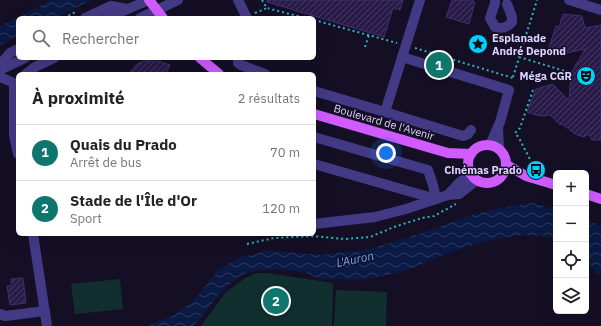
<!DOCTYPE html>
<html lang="fr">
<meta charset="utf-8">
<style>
body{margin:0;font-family:"IBM Plex Sans",sans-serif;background:#f2f2f2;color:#222}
.controls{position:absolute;right:12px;bottom:12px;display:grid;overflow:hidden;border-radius:6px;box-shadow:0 4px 16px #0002}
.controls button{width:36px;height:36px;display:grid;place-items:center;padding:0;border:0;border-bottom:1px solid #e0e0e0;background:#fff;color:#222;font:20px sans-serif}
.you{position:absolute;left:386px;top:153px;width:14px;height:14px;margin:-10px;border:3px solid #fff;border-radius:50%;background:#1a73e8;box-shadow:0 0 0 6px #1a73e833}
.badge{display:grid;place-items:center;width:26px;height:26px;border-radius:50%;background:#0f766e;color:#fff;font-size:13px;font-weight:700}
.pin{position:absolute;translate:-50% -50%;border:2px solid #fff;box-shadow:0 1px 4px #0006}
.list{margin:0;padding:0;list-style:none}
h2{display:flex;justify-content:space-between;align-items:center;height:52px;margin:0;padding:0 16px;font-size:17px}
h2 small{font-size:13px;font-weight:400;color:#767676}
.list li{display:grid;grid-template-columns:26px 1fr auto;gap:12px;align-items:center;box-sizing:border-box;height:56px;padding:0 16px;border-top:1px solid #e0e0e0}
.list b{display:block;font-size:15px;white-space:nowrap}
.list p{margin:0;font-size:13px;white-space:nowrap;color:#767676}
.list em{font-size:13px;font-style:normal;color:#767676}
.icon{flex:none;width:22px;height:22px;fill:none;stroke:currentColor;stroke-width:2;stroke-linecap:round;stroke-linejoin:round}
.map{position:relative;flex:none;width:601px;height:326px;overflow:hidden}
.search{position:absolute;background:#fff;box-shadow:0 4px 16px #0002;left:16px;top:16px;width:300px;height:44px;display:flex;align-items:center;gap:10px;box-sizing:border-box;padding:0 14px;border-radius:6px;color:#767676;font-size:15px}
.panel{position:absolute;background:#fff;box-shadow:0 4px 16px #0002;left:16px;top:72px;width:300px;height:164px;border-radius:6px}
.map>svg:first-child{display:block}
.green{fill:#122f30}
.water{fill:url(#water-waves)}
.building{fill:url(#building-hatch);stroke:#412d73}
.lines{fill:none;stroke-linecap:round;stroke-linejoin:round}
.path{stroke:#2eb5b9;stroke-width:2;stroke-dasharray:2 3;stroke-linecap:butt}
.minor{stroke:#433a85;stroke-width:10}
.major{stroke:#d05bff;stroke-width:10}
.labels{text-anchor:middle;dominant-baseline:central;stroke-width:3;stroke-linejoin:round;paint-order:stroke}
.poi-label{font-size:11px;font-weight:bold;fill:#ddd4ff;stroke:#150f26;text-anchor:end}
.street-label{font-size:11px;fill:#ddd4ff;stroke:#150f26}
.water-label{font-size:12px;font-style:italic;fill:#62a9ff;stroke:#150f26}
</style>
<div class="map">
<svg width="601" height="326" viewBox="0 0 601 326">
<defs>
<pattern id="water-waves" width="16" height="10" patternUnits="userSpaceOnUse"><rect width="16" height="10" fill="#0a1a44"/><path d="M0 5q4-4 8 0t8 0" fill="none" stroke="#2d3a60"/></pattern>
<pattern id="building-hatch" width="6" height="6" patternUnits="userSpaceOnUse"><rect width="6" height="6" fill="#281b47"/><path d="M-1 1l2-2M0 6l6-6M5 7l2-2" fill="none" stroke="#473b63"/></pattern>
</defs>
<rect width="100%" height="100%" fill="#150f26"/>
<g class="green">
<path d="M 256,273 L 267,273 L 333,283 L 332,326 L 201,326 L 226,292 L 244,279 Z"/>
<path d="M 120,279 L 123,309 L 75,314 L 71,284 Z"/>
<path d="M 336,290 L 387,292 L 386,326 L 334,326 Z"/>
</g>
<g class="water">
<path d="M 52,0 L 91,0 L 55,18 L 18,18 L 18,36 L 0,45 L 0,26 Z"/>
<path d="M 531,203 L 556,209 L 556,240 C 522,226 463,247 430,260 C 419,265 408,271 396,273 C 382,276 368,279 354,280 C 347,280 340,278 333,279 C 330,279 326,280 324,280 C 318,279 312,275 306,273 C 287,269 263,267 244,274 C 240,276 237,279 234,281 C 218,294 207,311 193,326 L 147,326 L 172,316 L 193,301 L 219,269 L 238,258 L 256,254 L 265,250 L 321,255 L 370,249 L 419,234 L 472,215 L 495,209 Z"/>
<path d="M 586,220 L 597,224 L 601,226 L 601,275 L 597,273 L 586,262 Z"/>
</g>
<g class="building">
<path d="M 267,0 L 403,0 L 400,10 L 393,8 L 384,37 L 267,2 Z"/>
<path d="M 452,0 L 473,0 L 473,2 L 475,2 L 469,24 L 446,17 Z"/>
<path d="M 563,14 L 582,16 L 585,28 L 601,25 L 601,140 L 592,140 L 589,134 L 584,137 L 575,134 L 562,124 L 560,125 L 550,115 L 544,116 L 536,115 L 527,112 L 536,89 L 553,84 L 569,101 L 571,73 L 585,49 L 562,54 L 548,50 L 556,26 L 559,27 Z"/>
<path d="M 144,61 L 158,61 L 170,65 L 166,74 L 128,74 L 137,64 Z"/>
<path d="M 23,278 L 26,303 L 10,305 L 7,286 L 11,286 L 11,279 Z"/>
</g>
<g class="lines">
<g class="path">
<path d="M 262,0 L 267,8 L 305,18"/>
<path d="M 255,13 L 267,8"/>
<path d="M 64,18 L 77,11"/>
<path d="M 314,20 L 397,43"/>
<path d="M 365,47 L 369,35"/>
<path d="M 415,48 L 513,78"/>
<path d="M 519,57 L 571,73"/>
<path d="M 513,77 L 537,0"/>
<path d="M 533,90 L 520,128 L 515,133 L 519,138 L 535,169"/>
<path d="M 247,244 L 274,238 L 312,236 L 345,239 L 370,237 L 394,227 L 422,218 L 434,216 L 456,204"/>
</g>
<g class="minor">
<path d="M 238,0 L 247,18"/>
<path d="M 420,0 L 385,112 L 463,136 L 468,134 L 471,130"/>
<path d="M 495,0 L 495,3 L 490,18 L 495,27 C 502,29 507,28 512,22 L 512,17 L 507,4"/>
<path d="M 569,0 L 601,10"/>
<path d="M 85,18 L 111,6 L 127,9"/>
<path d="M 107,18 L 149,0"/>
<path d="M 140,18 L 178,0"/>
<path d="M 402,57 L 509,90 L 500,122 L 490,145"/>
<path d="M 238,58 L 238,63 L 241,65 L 265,74"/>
<path d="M 0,65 L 10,53 L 18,49"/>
<path d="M 0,70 L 25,58"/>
<path d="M 26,74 L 35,67 L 54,58"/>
<path d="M 0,77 L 14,83"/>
<path d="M 14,83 L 14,135 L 18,154"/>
<path d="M 314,91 L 385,112"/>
<path d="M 498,127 L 499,149"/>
<path d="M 314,137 L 428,170 L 433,185 L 436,199 L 406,209 L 375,217 L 314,224"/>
<path d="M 314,164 L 436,199 L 448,195 L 459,194 L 477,180"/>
<path d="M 448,195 L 459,183 L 471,174"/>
<path d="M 33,234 L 47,326"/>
<path d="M 0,314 L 5,316 L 45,311"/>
</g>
<g class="major">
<path d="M 149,0 L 163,18"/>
<path d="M 200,58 L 219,74"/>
<path d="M 314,114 L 448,153 L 471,154"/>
<circle cx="487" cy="164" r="19"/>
<path d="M 507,165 L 526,176 L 556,185"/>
<path d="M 586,194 L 601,199"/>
</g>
</g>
<defs>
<g id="sight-disc" transform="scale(1)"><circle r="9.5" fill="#00cfff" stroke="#150f26"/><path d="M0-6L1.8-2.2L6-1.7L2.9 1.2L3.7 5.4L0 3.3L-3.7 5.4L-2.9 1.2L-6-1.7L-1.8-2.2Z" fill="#111"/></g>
<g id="theatre-disc" transform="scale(1)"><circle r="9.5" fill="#00cfff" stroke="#150f26"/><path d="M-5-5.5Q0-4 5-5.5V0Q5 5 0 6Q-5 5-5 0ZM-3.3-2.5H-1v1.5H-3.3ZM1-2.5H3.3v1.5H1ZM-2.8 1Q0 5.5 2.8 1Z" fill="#111"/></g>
<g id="bus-disc" transform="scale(1)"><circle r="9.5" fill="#00cfff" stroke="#150f26"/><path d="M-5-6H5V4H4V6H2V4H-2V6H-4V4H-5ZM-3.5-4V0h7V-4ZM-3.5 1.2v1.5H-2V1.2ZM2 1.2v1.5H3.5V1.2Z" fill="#111"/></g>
</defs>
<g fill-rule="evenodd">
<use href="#sight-disc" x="478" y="44"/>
<use href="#theatre-disc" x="586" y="76"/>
<use href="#bus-disc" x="536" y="170"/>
</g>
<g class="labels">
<g class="poi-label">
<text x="492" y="38" text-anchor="start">Esplanade<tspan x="492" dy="13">André Depond</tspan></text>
<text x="572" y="76">Méga CGR</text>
<text x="522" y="170">Cinémas Prado</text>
</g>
<g class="street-label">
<text transform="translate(384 122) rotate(16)">Boulevard de l'Avenir</text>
</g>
<g class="water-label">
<text transform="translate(355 259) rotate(-12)">L'Auron</text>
</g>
</g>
</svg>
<div class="controls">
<button>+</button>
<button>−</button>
<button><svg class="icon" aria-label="locate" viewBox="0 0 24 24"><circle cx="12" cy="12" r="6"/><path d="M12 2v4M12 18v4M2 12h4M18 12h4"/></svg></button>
<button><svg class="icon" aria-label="layers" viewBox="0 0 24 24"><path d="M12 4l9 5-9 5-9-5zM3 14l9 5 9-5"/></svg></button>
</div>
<div class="you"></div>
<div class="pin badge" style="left:439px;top:65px">1</div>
<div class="pin badge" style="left:276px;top:301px">2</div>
<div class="search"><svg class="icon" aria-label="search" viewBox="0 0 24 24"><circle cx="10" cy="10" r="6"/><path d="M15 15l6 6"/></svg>Rechercher</div>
<section class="panel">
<h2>À proximité<small>2 résultats</small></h2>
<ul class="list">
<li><span class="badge">1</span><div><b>Quais du Prado</b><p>Arrêt de bus</p></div><em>70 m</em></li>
<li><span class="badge">2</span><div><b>Stade de l'Île d'Or</b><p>Sport</p></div><em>120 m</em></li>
</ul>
</section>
</div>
